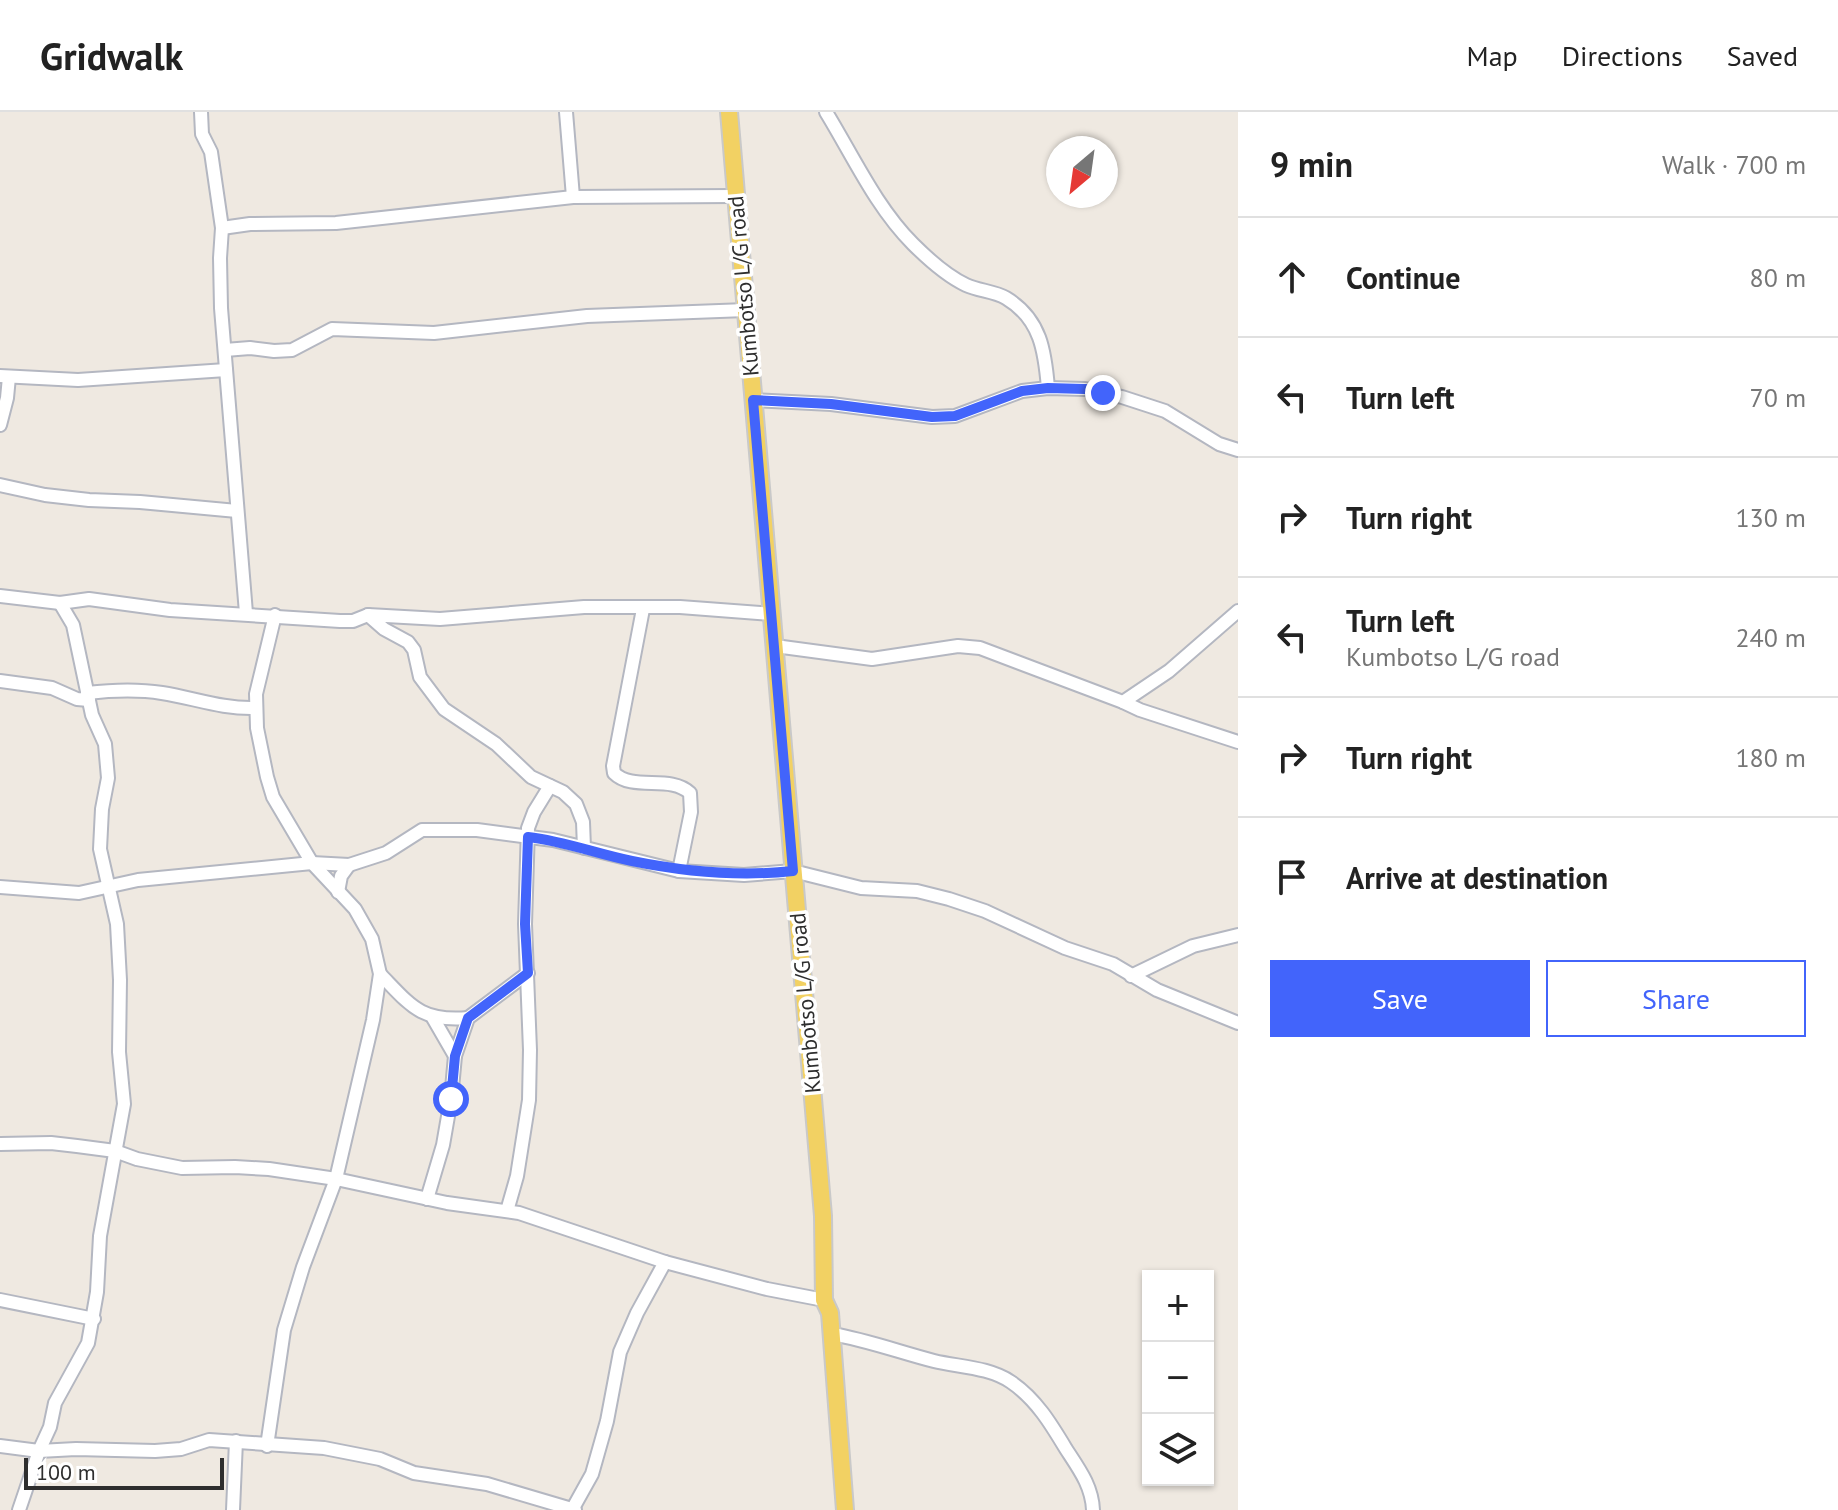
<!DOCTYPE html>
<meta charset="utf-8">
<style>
body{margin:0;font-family:"PT Sans",sans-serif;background:#f6f6f6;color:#222}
.controls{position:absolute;right:24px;bottom:24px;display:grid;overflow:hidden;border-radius:0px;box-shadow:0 2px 6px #0004}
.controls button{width:72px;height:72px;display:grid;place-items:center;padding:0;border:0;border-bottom:2px solid #e0e0e0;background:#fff;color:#222;font:40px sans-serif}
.compass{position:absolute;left:1046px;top:24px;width:72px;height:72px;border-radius:50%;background:#fff;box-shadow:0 2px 6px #0004;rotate:209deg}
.scale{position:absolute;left:24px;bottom:20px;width:200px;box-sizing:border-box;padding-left:8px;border:4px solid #2e2e2e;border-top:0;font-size:22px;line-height:28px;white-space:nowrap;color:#2e2e2e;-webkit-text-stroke:6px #fff;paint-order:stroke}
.stop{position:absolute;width:24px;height:24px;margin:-18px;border:6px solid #4264fb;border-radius:50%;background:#fff}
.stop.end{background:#4264fb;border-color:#fff;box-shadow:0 2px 8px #0008}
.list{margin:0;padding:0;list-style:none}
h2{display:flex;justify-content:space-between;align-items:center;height:104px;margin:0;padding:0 32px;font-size:34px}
h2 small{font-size:26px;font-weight:400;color:#767676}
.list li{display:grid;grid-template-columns:52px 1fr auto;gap:24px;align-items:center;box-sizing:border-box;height:120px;padding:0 32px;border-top:2px solid #e0e0e0}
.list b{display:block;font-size:30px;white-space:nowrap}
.list p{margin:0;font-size:26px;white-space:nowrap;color:#767676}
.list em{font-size:26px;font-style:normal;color:#767676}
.actions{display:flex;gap:16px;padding:24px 32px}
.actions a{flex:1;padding:18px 0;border:2px solid #4264fb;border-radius:0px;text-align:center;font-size:28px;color:#4264fb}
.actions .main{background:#4264fb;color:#fff}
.icon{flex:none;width:44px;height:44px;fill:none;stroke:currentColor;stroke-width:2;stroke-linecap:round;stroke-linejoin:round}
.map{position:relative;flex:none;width:1238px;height:1398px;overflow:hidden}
header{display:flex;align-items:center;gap:48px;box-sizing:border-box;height:112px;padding:0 40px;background:#fff;border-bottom:2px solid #e0e0e0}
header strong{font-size:38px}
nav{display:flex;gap:44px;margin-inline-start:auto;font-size:28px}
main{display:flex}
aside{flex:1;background:#fff}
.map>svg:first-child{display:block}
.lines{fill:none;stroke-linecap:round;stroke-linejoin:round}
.minor-casing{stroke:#b4b7c1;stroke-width:16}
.major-casing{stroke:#c9c9c9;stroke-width:20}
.minor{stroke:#fff;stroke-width:12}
.major{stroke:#f2d163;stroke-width:16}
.route{stroke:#4264fb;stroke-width:10}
.labels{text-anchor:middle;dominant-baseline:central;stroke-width:7;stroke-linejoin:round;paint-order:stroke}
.street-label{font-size:22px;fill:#2e2e2e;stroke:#fff}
</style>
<header>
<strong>Gridwalk</strong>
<nav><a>Map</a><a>Directions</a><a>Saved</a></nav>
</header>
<main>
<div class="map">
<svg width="1238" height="1398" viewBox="0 0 1238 1398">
<rect width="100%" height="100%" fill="#efe9e1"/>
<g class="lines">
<g class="minor-casing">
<g id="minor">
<path d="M 201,0 L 202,22 L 211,40 L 222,116 L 220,146 L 221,196 L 246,501"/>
<path d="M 566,0 L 573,85"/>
<path d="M 826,0 C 853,44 876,95 913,132 C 928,147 947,164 966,173 C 979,179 994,179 1006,186 C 1041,207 1045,240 1048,276"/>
<path d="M 222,116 L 250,112 L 336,111 L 573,85 L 734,84"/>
<path d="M 225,238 L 250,236 L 274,239 L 292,238 L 332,217 L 434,221 L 587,204 L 746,198"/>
<path d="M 0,264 L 78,268 L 226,258"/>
<path d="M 753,288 L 831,292 L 932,305 L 955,304 L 1022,279 L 1048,276 L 1085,277 L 1122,285 L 1165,299 L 1219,332 L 1238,338"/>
<path d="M 0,313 L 7,286 L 9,265"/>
<path d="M 0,373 L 45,383 L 89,388 L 140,390 L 237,399"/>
<path d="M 0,484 L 60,491 L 89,487 L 170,498 L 340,509 L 353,509 L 368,503 L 440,507 L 584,495 L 680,495 L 772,502"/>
<path d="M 643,497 L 613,654 L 614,661 C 633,680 670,662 690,681 L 691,700 L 679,759"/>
<path d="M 368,503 L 384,517 L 408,530 L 414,538 L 420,565 L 444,597 L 496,632 L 531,665 L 563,680 L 576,692 L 583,710 L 584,736"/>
<path d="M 775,534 L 872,547 L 958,534 L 980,536 L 1123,590 L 1169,559 L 1238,499"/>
<path d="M 0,569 L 52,576 L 77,587 L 89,588"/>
<path d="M 87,581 C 113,578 137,577 162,581 C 194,586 222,597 255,596"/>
<path d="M 1123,590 L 1140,598 L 1238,630"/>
<path d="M 0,775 L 79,781 L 138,768 L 312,751 L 349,753 L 386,741 L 422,718 L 477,718 L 553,728 L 679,759 L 744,763 L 793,759 L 861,776 L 917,779 L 949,787 L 985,799 L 1065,836 L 1113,852 L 1157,878 L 1238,911"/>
<path d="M 338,780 L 341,764 L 349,753"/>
<path d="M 380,862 C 411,894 421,910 468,906"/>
<path d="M 1131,864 L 1193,834 L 1238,823"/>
<path d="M 433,906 L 455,944"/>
<path d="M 0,1032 L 51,1031 L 77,1034 L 115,1039 L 137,1047 L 182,1056 L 235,1055 L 269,1057 L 336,1067 L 447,1091 L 519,1101 L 665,1150 L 767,1177 L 824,1188"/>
<path d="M 427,1087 L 443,1033 L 451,987 L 455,944 L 468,906 L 528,861"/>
<path d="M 507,1099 L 517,1064 L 529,988 L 530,938 L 525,812 L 528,716 L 534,700 L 550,674"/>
<path d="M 0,1188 L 94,1207"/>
<path d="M 832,1222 C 867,1228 899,1240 934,1249 C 959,1255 989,1255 1011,1270 C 1036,1287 1051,1312 1066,1337 C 1079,1357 1092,1374 1093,1398"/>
<path d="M 0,1334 L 39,1339 L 76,1337 L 155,1339 L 181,1337 L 209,1328 L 324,1336 L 380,1347 L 414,1361 L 487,1372 L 575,1398"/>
<path d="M 267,1334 L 284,1218 L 303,1155 L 336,1067 L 373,908 L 380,862 L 372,827 L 355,797 L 312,751 L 273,685 L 267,665 L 257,616 L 256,582 L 275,503"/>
<path d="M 19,1398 L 39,1339 L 50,1315 L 55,1291 L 88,1231 L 97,1180 L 100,1124 L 124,992 L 119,940 L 120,868 L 117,812 L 100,737 L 102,697 L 108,666 L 105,632 L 92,603 L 73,513 L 60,491"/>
<path d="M 233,1398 L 236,1329"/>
<path d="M 572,1398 L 592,1362 L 607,1309 L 620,1240 L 637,1201 L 665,1150"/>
</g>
</g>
<g class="major-casing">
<path id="major" d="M 729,0 L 823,1104 L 824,1188 L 830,1201 L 845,1398"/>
</g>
<use href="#minor" class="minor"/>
<use href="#major" class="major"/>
</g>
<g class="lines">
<path class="route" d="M 451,987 L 455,944 L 468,906 L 528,861 L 525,812 L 528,725 C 564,729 597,742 632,749 C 686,760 738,765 793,759 L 753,288 L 831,292 L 932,305 L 955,304 L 1022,279 L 1048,276 L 1085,277 L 1103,281"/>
</g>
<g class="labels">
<g class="street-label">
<text transform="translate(743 174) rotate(-95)">Kumbotso L/G road</text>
<text transform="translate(805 891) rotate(-95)">Kumbotso L/G road</text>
</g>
</g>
</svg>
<div class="controls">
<button>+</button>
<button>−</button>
<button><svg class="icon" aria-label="layers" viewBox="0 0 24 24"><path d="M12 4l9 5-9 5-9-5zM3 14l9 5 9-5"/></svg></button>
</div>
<svg class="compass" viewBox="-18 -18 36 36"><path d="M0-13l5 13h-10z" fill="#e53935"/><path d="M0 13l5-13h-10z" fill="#767676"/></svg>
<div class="scale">100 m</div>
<div class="stop" style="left:451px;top:987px"></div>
<div class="stop end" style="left:1103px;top:281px"></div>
</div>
<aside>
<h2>9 min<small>Walk · 700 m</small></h2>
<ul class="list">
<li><svg class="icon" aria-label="ahead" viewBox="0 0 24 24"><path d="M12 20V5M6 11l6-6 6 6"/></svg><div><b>Continue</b></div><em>80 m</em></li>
<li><svg class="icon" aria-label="left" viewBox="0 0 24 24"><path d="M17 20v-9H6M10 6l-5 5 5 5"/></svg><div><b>Turn left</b></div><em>70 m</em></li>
<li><svg class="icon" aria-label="right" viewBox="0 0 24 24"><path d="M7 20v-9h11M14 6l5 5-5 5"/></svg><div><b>Turn right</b></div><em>130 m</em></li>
<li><svg class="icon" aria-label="left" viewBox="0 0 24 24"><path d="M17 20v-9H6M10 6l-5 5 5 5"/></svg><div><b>Turn left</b><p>Kumbotso L/G road</p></div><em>240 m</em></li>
<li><svg class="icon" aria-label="right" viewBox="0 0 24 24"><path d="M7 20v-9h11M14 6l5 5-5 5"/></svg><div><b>Turn right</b></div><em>180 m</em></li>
<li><svg class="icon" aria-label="arrive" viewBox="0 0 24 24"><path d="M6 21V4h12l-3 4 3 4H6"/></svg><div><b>Arrive at destination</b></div></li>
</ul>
<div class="actions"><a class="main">Save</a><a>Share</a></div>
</aside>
</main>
